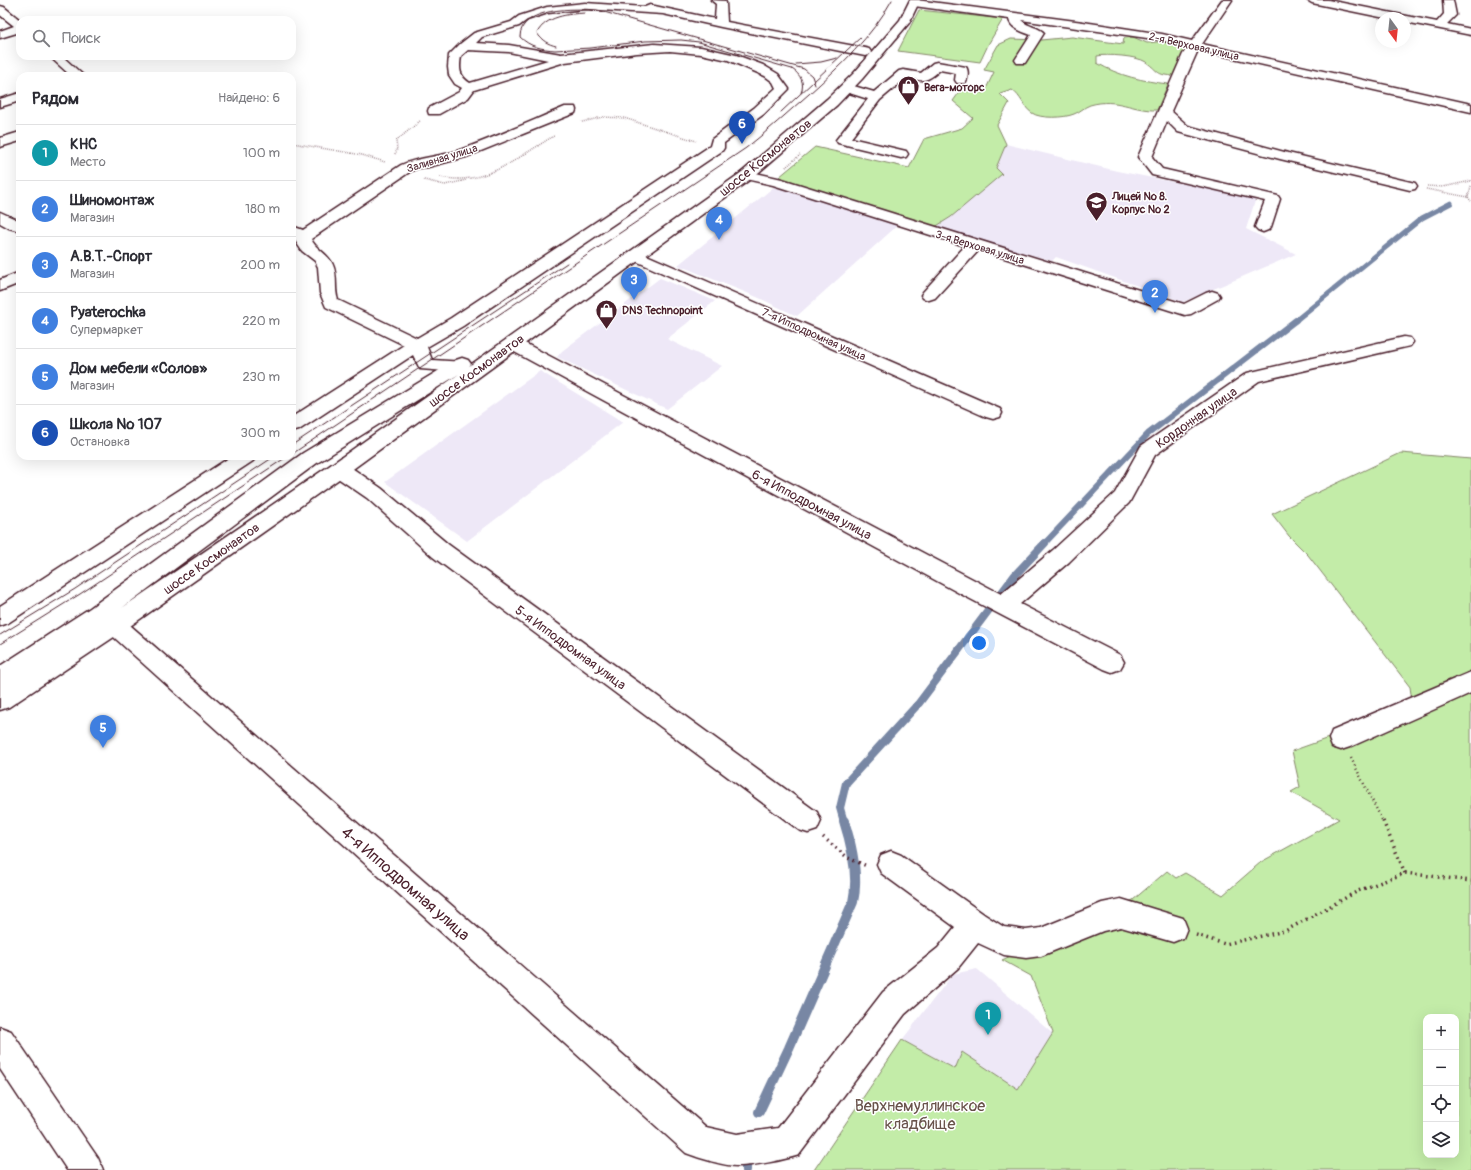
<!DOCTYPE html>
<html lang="ru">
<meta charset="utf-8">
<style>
body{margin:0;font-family:Pangolin,sans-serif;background:#f7f7f7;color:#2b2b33}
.controls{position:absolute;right:12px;bottom:12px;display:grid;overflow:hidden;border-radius:8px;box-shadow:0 4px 16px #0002}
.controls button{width:36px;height:36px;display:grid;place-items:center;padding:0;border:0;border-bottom:1px solid #e1e1e2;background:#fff;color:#2b2b33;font:20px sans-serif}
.compass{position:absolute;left:1375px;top:12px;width:36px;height:36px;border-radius:50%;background:#fff;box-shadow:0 4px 16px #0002;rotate:165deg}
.you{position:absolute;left:979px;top:643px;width:14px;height:14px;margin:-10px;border:3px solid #fff;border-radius:50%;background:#1a73e8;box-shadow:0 0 0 6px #1a73e833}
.badge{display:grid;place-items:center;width:26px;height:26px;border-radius:50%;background:#ea580c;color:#fff;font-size:13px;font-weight:700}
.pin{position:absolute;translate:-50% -33px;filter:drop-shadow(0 1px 2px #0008)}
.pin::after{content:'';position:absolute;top:21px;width:14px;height:12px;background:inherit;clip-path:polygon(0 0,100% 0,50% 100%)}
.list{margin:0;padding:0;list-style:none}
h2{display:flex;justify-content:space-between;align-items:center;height:52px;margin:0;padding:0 16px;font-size:17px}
h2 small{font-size:13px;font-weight:400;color:#7c7c81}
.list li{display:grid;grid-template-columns:26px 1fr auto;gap:12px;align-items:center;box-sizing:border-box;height:56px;padding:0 16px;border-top:1px solid #e1e1e2}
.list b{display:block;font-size:15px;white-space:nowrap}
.list p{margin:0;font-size:13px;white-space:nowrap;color:#7c7c81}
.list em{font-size:13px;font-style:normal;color:#7c7c81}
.icon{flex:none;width:22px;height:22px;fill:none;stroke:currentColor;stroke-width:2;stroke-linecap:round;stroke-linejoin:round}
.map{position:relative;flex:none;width:1471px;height:1170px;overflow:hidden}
.search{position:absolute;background:#fff;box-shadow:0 4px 16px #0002;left:16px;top:16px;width:280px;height:44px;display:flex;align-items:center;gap:10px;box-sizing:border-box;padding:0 14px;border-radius:12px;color:#7c7c81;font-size:15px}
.panel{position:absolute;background:#fff;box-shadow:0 4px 16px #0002;left:16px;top:72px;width:280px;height:388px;border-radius:12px}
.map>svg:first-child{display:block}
.built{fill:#eee8f7}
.green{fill:#c3eca8;stroke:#86866a;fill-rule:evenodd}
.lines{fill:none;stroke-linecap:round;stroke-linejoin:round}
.stream-far3{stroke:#7887a4;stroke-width:5}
.stream-far2{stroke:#7887a4;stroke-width:6}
.stream-far1{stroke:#7887a4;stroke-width:8}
.stream{stroke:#7887a4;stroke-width:10}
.minor-casing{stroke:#4a1f2b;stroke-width:3}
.major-casing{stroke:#4a1f2b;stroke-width:3}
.path-far2{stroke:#4a1f2b;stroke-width:1.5;stroke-dasharray:0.5 1.5;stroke-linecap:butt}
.path-far1{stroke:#4a1f2b;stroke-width:2.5;stroke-dasharray:1 3;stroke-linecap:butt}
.path{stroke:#4a1f2b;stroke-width:3.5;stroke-dasharray:1.5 4;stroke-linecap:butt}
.minor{fill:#fff;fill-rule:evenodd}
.major{fill:#fff;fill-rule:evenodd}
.tram{stroke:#4a1f2b;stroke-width:1}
.labels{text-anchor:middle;stroke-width:3;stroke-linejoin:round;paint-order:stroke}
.far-street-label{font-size:11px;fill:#4a1f2b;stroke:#fff}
.far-poi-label{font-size:11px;font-weight:bold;fill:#4a1f2b;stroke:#fff;text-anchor:start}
.street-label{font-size:13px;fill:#4a1f2b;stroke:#fff}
.near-street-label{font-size:16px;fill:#4a1f2b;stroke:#fff}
.near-park-label{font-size:16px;fill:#68524a;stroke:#fff}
</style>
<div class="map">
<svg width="1471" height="1170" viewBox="0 0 1471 1170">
<rect width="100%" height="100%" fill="#fff"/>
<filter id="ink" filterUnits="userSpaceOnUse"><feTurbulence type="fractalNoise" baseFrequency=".025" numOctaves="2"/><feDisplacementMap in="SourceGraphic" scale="8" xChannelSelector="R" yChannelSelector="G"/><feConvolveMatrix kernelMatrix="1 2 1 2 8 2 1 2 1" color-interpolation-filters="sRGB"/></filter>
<g filter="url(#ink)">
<g class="built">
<polygon points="1006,144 1117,171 1256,198 1246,229 1296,254 1183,302 1056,257 1052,261 935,227 951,217 1001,174 996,168"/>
<polygon points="775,186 898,225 797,316 757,297 678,265"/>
<polygon points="660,278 715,301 667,339 722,366 667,409 557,357 562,351"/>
<polygon points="540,371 623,422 467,541 385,482"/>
<polygon points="977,969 1053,1034 1012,1099 902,1040 953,974"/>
</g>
<g class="green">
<polygon points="919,10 1003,19 989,43 980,62 898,51"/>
<path d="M1072,37L1123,44L1124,38L1133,37L1147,43L1166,41L1186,49L1175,76C1155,75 1160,72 1146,62C1137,56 1107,54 1097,56V63C1119,76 1143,81 1168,84L1157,110C1132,111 1118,97 1090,105C1084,107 1080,112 1074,114C1065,118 1040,119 1032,113C1024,108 1021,96 1012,90L1000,94L1009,103L997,125L1006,144L996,168L1002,174L951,217L935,227L788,184L779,177L815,147L909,168L924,139L962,128L973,118L953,101L961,90L984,93L994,72L984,70L998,45L1011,39L1041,40Z"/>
<path d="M1401,453L1471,459V1170H814L902,1040L955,1069L962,1052L1018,1089L1053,1033L1031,976L1002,960L1133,900L1167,871L1176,878L1185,873L1223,895L1261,862L1339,819L1291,792L1300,787L1292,751L1413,708L1410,687L1308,555L1289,536L1272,514ZM1426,1017H1456V1155H1426Z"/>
</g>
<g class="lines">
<polyline class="stream-far3" points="1295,321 1422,218 1451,203"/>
<polyline class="stream-far2" points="1044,544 1148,434 1296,320"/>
<polyline class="stream-far1" points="844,822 840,808 846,783 919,703 1015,575 1045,543"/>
<g class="stream">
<path d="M759,1112L789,1048L853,902C859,876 852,846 844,821"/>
<polyline points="746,1165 746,1170"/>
</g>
<defs>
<g id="minor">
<path d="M711,0L725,1L726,3L727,22L865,48L869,49L871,52L869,55L865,56L721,27L663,14L585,9L548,13L527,20L519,26L482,37L476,43L509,45L561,54L654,44L701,47L736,55L763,65L778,74L789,89L764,114L724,143V148L722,151L463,326L427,347L432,360L465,362L468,366L465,370L459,372L420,369L413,355L299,430L292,432V417L404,345L326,307L320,293L318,267L315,261L302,251L292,236V226L303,230L401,165C419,157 439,157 457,151C494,138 529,122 565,107H575L576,110L575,113L466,157L428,167L418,168L411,171L311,239C316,250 328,253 333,265C338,276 334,289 338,300L417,338L451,318L710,146L712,139L754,108L776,88L773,82L765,76L728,60L701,54L670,51L637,53L565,62L474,90L468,98L439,114H429L428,111L429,108L459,92L462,88L455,84L449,75L448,67L449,55L460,44L474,33L511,22L519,16L547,7L585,3L645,7L650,5L715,19L716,4ZM468,50L509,52L548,60L470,83C459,76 459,69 461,56Z"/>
<path d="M916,0L1083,22L1162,34L1192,41L1222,0H1232L1202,44L1471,104V112L1198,50L1171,111L1188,126L1288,153L1415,183L1417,186L1415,189L1410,190L1280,159L1178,132L1167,121L1152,157L1162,169L1278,196L1280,199L1271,227L1268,230L1263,232L1258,230L1255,227L1265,201L1152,175L1138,157L1183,54L1188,47L1161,40L1021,20C1028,27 1039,27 1044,33L1025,63H1017L1015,60L1031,35C1023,32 1010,28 1009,19L914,6L909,3L910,1Z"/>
<polygon points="1307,0 1328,0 1437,22 1444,14 1443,0 1453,0 1456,15 1447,24 1471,29 1471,35 1405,22 1405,18 1385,18 1312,3"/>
<polygon points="0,6 4,7 20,20 20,32 0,38 0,31 14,26 0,15"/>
<polygon points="49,56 62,56 84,76 71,76"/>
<path d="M937,62L966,67C969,71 968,79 965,83H957L955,80L956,73L940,70C925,83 924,81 906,78L880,100L851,138L906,151L908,154L906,157L901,158L838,143L836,140L868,99L843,91L841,88L843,85L847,84L874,92L899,71L903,70L921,73L933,63Z"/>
<polygon points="20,93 20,101 0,107 0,99"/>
<polygon points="20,132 20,141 0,147 0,138"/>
<polygon points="747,171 782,179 1184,304 1206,293 1212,291 1218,293 1220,296 1218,299 1191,314 1185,315 979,250 935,298 929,300 923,298 921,295 923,292 965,246 773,185 742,178 740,175 742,172"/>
<polygon points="0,212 20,221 20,231 9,228 0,223"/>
<polygon points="635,250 1000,409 1002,413 1000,417 993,419 986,417 629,258 627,255 629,252"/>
<polygon points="20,272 20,283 0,291 0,280"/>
<polygon points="1404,337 1410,338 1413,342 1410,346 1259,381 1155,455 1129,503 1069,562 1020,604 1120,655 1124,662 1120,669 1112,672 1104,669 959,593 507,348 504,344 507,340 513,339 519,340 1001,594 1053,550 1115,493 1141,446 1247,373"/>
<polygon points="232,456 256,456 253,461 8,623 0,626 0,606"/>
<polygon points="339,462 346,464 381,488 449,545 817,812 821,821 817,830 808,833 799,830 433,557 367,498 332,474 329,469 332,464"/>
<path d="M115,616L123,619L706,1127L737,1134L778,1128L883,992L938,948L955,927L881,873L877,864L881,855L891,851L901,855L985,915L1004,927L1026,930L1041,928L1102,903L1121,899L1183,918L1187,928L1183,938L1173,942L1121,927L1103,931L1041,956L1026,958L1004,955L978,943L958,968L905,1014L799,1155C784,1160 753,1166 738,1166C724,1166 699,1158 686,1153L107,631L104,625L107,619Z"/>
<polygon points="1471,672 1471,693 1350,747 1341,750 1332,747 1329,739 1332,731"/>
<polygon points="0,1027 11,1031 98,1158 103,1170 67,1170 0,1069"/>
</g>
<path id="major" d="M910,0H920L909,23L862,79L837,105L752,178L346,474L123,631L9,707L0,710V666L90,608L303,453L456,360L462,358L468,360L471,364L469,366L742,172L827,99L854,73L900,20ZM459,374L332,464L122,608L317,463Z"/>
</defs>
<use href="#minor" class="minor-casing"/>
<use href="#major" class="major-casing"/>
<g class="path-far2">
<polyline points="124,76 131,74"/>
<polyline points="582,122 603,117 624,118 696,141"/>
<polyline points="292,143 362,155 385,162"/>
<polyline points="395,154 397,149 396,141 420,121"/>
<polyline points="786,167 800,155"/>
<path d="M440,177C486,187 517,157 554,136"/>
<polyline points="424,180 445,185 466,180"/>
<polyline points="1427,186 1443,187 1471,181"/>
<polyline points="1471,186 1468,197 1471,201"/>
<polyline points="1426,189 1468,197"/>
</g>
<polyline class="path-far1" points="1351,758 1383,822"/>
<g class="path">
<polyline points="1383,821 1405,873"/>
<polyline points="823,837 848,858 867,866"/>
<polyline points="1196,935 1225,944 1285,931 1358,891 1405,873 1471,881"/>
</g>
<use href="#minor" class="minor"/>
<use href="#major" class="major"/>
<g class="tram">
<path d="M556,46C548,44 542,41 537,33C546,16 568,14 585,13"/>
<polyline points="796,64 821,62 837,58"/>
<path d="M801,93C805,83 801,75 792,69L699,42L681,40L645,41L591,48L555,50C542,49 530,47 520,37C520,7 576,8 597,10L804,69L812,76L815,85"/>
<polyline points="781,112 861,37"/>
<polyline points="292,445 567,263"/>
<path d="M292,454L746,148C768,131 788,112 809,94C841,65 871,38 892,0"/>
<polyline points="0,635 75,589 275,456"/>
<polyline points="0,644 80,594 288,456"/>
</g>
</g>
</g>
<defs>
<symbol id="shop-pin" viewBox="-11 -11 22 30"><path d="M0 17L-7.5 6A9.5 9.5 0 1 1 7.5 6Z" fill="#4a1f2b" stroke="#fff"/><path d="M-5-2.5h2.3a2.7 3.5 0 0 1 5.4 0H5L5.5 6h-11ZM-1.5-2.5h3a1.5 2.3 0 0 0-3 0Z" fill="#fff"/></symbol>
<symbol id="school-pin" viewBox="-11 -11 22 30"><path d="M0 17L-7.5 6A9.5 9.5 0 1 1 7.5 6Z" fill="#4a1f2b" stroke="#fff"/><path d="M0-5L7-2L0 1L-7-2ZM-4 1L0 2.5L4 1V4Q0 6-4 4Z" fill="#fff"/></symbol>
</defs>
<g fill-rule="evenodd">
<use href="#shop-pin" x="896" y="74" width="25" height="34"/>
<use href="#school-pin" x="1084" y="190" width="25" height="34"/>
<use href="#shop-pin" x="594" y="298" width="25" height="34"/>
</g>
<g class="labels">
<g class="far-street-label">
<text transform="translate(1194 46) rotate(13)" y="4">2-я Верховая улица</text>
<text transform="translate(442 158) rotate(-17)" y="4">Заливная улица</text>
<text transform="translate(980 247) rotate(17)" y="4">3-я Верховая улица</text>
<text transform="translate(814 334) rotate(24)" y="4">7-я Ипподромная улица</text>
</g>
<g class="far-poi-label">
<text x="924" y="91">Вега-моторс</text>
<text x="1112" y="200">Лицей № 8.<tspan x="1112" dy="13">Корпус № 2</tspan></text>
<text x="622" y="314">DNS Technopoint</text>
</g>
<g class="street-label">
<text transform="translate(765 157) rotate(-39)" y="5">шоссе Космонавтов</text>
<text transform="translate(476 370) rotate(-36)" y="5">шоссе Космонавтов</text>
<text transform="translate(1196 417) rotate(-35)" y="5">Кордонная улица</text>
<text transform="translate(812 504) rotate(28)" y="5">6-я Ипподромная улица</text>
<text transform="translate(211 558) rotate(-35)" y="5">шоссе Космонавтов</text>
<text transform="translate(571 647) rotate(36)" y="5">5-я Ипподромная улица</text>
</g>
<g class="near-street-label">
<text transform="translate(406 883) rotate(41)" y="6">4-я Ипподромная улица</text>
</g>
<g class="near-park-label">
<text x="920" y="1111">Верхнемуллинское<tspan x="920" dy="18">кладбище</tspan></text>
</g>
</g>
</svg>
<div class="controls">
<button>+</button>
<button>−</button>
<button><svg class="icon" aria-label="locate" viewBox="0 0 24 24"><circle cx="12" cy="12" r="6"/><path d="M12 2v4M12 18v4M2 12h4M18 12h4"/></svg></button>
<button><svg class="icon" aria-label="layers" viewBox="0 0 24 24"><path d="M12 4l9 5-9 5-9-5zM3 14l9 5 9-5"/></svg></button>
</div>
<svg class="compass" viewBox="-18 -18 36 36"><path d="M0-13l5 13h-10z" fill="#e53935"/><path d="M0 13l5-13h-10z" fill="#7c7c81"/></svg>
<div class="you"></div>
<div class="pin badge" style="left:988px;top:1035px;background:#0f9aa8">1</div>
<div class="pin badge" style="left:1155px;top:313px;background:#3f7fe0">2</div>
<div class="pin badge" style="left:634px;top:300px;background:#3f7fe0">3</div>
<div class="pin badge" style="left:719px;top:240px;background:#3f7fe0">4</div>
<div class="pin badge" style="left:103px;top:748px;background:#3f7fe0">5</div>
<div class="pin badge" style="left:742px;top:144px;background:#1a4fb4">6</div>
<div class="search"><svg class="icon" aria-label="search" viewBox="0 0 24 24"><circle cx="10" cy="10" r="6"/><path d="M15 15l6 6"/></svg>Поиск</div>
<section class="panel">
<h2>Рядом<small>Найдено: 6</small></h2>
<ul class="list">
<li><span class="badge" style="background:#0f9aa8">1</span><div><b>КНС</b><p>Место</p></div><em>100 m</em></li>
<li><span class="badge" style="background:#3f7fe0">2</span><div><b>Шиномонтаж</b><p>Магазин</p></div><em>180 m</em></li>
<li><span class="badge" style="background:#3f7fe0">3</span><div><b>А.В.Т.-Спорт</b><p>Магазин</p></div><em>200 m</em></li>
<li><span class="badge" style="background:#3f7fe0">4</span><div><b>Pyaterochka</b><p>Супермаркет</p></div><em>220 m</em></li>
<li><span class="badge" style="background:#3f7fe0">5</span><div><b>Дом мебели «Солов»</b><p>Магазин</p></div><em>230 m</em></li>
<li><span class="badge" style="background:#1a4fb4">6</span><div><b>Школа № 107</b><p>Остановка</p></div><em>300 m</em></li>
</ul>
</section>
</div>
